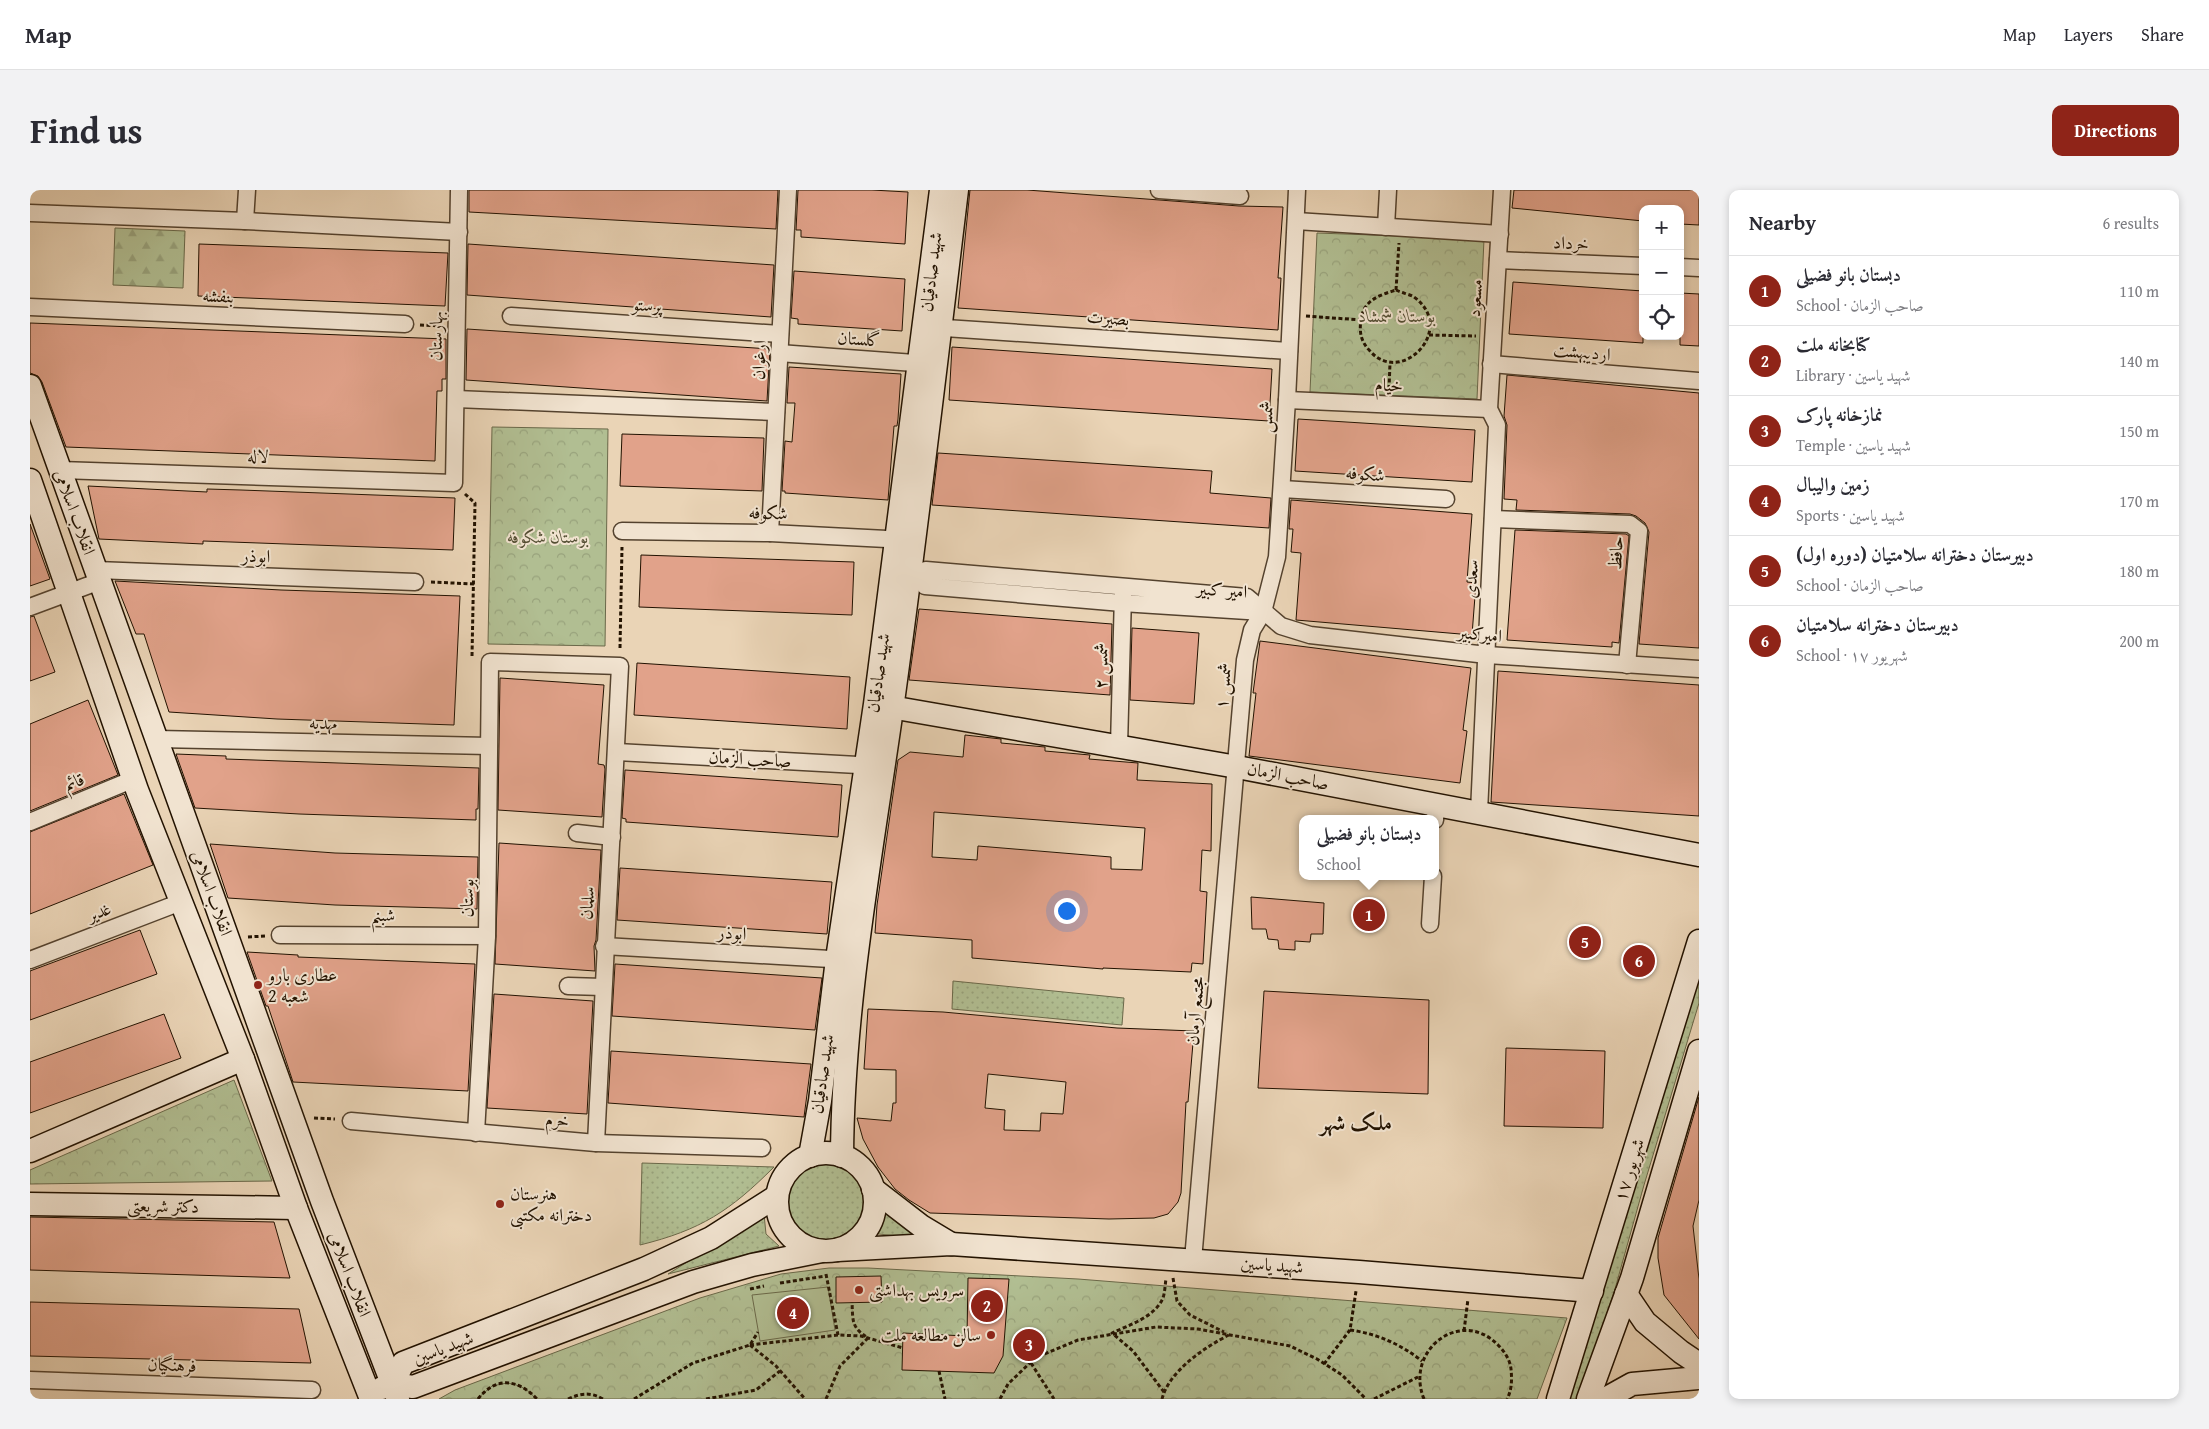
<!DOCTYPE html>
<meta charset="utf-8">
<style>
body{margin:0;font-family:"Gentium Book Plus",Amiri,serif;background:#f2f2f3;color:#2b2b33}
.controls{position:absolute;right:15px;top:15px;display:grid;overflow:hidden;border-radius:10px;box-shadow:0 2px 8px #0003}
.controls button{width:45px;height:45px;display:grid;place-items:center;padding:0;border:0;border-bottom:1px solid #e1e1e2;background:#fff;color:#2b2b33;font:25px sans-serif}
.you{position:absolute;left:1036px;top:720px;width:18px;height:18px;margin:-12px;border:4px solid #fff;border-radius:50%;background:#1a73e8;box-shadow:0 0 0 8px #1a73e833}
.badge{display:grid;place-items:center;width:32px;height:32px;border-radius:50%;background:#8f2418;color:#fff;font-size:16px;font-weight:700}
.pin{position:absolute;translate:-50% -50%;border:2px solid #fff;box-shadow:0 1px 5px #0006}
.popup{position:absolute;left:1269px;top:625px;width:140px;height:65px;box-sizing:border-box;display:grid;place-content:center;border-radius:10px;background:#fff;filter:drop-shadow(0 1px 4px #0005);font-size:16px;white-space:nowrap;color:#7c7c81}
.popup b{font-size:19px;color:#2b2b33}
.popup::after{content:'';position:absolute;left:50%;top:100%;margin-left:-10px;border:10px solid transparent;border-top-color:#fff}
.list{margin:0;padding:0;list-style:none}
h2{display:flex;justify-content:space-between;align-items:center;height:65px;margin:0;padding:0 20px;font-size:21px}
h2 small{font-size:16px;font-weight:400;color:#7c7c81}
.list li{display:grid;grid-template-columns:32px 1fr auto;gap:15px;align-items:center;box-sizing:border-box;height:70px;padding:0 20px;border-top:1px solid #e1e1e2}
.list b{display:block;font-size:19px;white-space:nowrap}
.list p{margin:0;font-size:16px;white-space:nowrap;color:#7c7c81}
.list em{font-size:16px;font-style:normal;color:#7c7c81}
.icon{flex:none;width:28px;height:28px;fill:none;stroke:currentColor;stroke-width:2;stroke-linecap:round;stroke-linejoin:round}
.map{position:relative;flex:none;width:1669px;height:1209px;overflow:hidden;border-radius:10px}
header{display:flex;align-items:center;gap:30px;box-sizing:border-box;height:70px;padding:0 25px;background:#fff;border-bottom:1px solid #e1e1e2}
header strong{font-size:24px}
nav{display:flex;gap:28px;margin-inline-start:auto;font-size:18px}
.intro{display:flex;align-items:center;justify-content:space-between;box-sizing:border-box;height:120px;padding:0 30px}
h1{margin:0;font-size:35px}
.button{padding:12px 22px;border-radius:10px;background:#8f2418;color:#fff;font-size:18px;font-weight:700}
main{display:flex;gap:30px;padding:0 30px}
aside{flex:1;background:#fff;border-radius:10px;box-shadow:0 2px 8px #0003}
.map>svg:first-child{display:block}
.grass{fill:url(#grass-dots);stroke:#6a6849}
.forest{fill:url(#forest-firs);stroke:#6a6849}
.park{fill:url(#park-crowns);stroke:#6a6849}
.garden{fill:#b1be92;stroke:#6a6849}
.building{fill:#e1a28a;stroke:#221200;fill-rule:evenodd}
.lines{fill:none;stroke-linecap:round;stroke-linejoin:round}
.street-casing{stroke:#54422e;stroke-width:19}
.secondary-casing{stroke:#221200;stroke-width:25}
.path{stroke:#221200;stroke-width:3;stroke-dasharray:4 2.5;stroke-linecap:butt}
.street{stroke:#f1e3d0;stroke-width:16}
.secondary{stroke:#f1e3d0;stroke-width:22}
.poi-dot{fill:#8f2418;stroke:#f1e3d0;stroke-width:2}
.labels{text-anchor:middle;stroke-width:4;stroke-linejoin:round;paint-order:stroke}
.street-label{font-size:18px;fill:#221200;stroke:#f1e3d0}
.park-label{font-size:18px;font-style:italic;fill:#544e33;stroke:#f1e3d0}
.poi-label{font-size:18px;fill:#221200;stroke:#f1e3d0;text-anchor:start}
.district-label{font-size:22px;font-weight:bold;fill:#221200;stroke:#f1e3d0}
</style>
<header>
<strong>Map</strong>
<nav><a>Map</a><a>Layers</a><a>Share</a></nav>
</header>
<div class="intro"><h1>Find us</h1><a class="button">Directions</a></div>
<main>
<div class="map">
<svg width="1669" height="1209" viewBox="0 0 1669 1209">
<defs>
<pattern id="grass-dots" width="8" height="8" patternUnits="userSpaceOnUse" patternTransform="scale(1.25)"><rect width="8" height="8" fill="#b1be92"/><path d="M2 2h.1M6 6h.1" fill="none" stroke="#98a27c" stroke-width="1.8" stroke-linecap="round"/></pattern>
<pattern id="forest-firs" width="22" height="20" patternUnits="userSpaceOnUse" patternTransform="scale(1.25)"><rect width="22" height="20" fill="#b1be92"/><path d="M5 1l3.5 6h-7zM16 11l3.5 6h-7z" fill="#98a27c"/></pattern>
<pattern id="park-crowns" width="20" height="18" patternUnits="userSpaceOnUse" patternTransform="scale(1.25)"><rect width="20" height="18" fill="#b1be92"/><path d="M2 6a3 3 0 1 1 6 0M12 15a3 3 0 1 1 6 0" fill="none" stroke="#98a27c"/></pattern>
</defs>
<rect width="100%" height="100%" fill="#ead4b6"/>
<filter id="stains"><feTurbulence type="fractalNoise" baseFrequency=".004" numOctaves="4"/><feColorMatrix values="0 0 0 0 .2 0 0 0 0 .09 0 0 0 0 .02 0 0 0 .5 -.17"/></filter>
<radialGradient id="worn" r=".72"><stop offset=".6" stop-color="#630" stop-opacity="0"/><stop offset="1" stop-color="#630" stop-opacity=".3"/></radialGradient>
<g class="grass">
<polygon points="1669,773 1669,813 1614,995 1585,1099 1548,1209 1536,1209"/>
<polygon points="923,791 1094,808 1092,835 922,819"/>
<circle cx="796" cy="1012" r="42"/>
<path d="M612,973L744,977C700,1021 671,1040 610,1055Z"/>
<polygon points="852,1018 902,1050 840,1043 849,1032"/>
<polygon points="734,1024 736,1044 749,1056 638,1084"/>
</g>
<polygon class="forest" points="85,38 155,41 153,98 83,95"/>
<g class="park">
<polygon points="1287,43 1454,49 1447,209 1280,202"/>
<polygon points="462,237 578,239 575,456 458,454"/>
<polygon points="204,890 242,991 0,994 0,980"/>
<polygon points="799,1078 838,1078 1048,1089 1537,1128 1507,1209 409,1209 425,1200 670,1108 751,1084"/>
</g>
<g class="garden">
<polygon points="798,1097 805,1140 730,1151 722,1105"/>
<path d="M477,1193C490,1195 498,1199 506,1209H447L462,1196Z"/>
</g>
<g class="building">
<polygon points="439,0 748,0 746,39 439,22"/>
<polygon points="768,0 842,0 878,2 875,54 771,47 771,40 766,40"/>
<polygon points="940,0 997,0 1209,16 1253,17 1248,88 1251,88 1248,140 928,118"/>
<polygon points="1484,0 1669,0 1669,35 1650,34 1650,19 1613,19 1613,31 1482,18"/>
<polygon points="169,54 418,63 415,116 168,106"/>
<polygon points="438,54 744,75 741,127 437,105"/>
<polygon points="764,81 875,89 872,141 768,134 768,129 761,128"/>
<polygon points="1483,92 1613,101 1613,153 1479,144"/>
<polygon points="1650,103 1669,104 1669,156 1650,155"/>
<polygon points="0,133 416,149 416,189 412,189 412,201 407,201 405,271 36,257 12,192 8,186 0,183"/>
<polygon points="437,139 740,159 737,211 436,190"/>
<polygon points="922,157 1242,179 1239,231 919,210"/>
<polygon points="759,177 871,184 868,229 867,236 864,236 858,310 755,303 755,301 752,301 755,251 762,252 765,213 757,213"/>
<polygon points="1477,185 1669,203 1669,458 1609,454 1619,342 1615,333 1606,326 1600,324 1486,320 1487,310 1474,309 1477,235 1474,226"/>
<polygon points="1268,229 1445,240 1442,292 1265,281"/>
<polygon points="592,244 734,248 732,301 590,296"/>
<polygon points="908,263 1182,281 1180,303 1241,308 1239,338 902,315"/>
<polygon points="58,296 177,302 177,299 211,300 425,308 423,360 173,351 173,354 69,349"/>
<polygon points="1261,310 1442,324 1437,392 1446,393 1442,445 1266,430 1271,363 1261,362 1263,339 1259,339"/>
<polygon points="0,334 20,389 0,396"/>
<polygon points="1485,340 1596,344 1599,346 1589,453 1582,452 1582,457 1477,450"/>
<polygon points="611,365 824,372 822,425 609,417"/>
<polygon points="85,391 251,400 430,406 424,535 247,529 139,522 114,444 106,444"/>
<polygon points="889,419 1082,434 1080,505 879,490"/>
<polygon points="4,426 25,482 0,491 0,427"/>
<polygon points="1102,438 1169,443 1164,514 1100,510"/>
<polygon points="1230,451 1441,478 1433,540 1437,541 1430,593 1219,566 1226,503 1223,503"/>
<polygon points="607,473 820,487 817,539 604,525"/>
<polygon points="1468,481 1669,495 1669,626 1461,612"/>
<polygon points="470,488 574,495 568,574 574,575 575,579 572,627 468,620"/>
<polygon points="58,510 88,585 0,621 0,534"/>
<path d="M935,545L971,549V553L1015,557V561L1060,565L1059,569L1108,573L1107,590L1182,594L1181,661L1172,660L1170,701L1177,702L1173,774L1162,773L1161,782L1073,778V779L942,768V750L845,743L847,715L868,570L880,562L933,567ZM904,622L1115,638L1112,680L1081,679V667L948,656L947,670L902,667Z"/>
<polygon points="146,564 196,566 196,569 449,578 448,619 446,619 446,630 269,624 165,618"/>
<polygon points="595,580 812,595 808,647 596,632 596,629 592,628"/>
<polygon points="94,604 123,675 0,724 0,642"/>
<polygon points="469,653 571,660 566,750 564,756 565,781 465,774"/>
<polygon points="180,654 305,663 448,667 447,719 305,715 198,708"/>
<polygon points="590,678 802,692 797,744 587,730"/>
<polygon points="1221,707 1294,713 1293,744 1281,744 1280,752 1265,751 1265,760 1249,759 1248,750 1238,749 1236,739 1222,739"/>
<polygon points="110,740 127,784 0,830 0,781"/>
<polygon points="217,762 268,765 268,767 445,774 438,901 263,892 238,816 236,816"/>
<polygon points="585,774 792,788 785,840 582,826"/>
<polygon points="1234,801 1399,810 1398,904 1228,898"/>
<polygon points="464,804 563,811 557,924 457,918"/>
<path d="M838,819L913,822L1087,838L1164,841L1158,912H1156L1151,1003L1148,1012L1138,1024L1124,1028L1079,1029L900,1023L879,1010L865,999L848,977L833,949L827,928L861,931L863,913H866V880L834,879ZM958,884L1036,892L1033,924L1011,923L1010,941L974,940L975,920L955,918Z"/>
<polygon points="134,824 151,868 0,923 0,872"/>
<polygon points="1476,858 1575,861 1573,938 1474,936"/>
<polygon points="581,861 781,874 774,927 578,913"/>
<polygon points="1669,907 1669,1010 1663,1036 1669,1089 1669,1149 1634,1105 1628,1068 1628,1048"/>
<polygon points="0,1027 244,1032 260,1088 0,1080"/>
<polygon points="851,1086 852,1112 806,1113 806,1087"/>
<polygon points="938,1088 979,1089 973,1166 964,1183 872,1180 873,1143 937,1146"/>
<polygon points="0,1112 269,1119 281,1173 0,1166"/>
<polygon points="998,1140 1012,1161 999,1169 985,1148"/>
</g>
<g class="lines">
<defs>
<g id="street">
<polyline points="1129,0 1210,6"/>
<polyline points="0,23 215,31 429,42"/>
<polyline points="215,31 217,0"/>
<polyline points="1266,31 1470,44"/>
<polyline points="1356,37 1358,0"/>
<polyline points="1468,70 1613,76"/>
<polyline points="1650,77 1669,78"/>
<polyline points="0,117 375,134"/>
<polyline points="481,126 750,144"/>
<polyline points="900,137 1259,161"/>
<polyline points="749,163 898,174"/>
<polyline points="1461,174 1669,191"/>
<polyline points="426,209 746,222"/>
<polyline points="1257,210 1459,219"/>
<polyline points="30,280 424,293 429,0"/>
<polyline points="1252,299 1416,309"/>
<polyline points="1463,329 1600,334 1609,341 1597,475"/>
<polyline points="592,341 740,343 876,350"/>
<polyline points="740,343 758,0"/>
<polyline points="66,380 385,392"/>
<polyline points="0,417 70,391"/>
<polyline points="1233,422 1092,413 895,396 892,388 896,380 1217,407 1251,436 1280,445 1457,465 1669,479"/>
<polyline points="127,549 459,556"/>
<polyline points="1089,556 1093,404"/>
<polyline points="587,562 846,576"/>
<polyline points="1449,622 1467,235 1459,219 1472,0"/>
<polyline points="1405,630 1406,614"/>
<polyline points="0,632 104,589"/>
<polyline points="547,643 582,647"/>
<polyline points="1400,734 1403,686"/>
<polyline points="250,745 457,746"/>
<polyline points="574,756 817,770"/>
<polyline points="0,770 151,712"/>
<polyline points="538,796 573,797"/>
<polyline points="321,931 566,953 732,958"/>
<polyline points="446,943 457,746 460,472 590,476 566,953"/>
<polyline points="1163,1070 1215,470 1222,440 1233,422 1247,367 1257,210 1267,0"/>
<polyline points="0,1190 282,1200"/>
</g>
<g id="secondary">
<polyline points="0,196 292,1011 368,1209"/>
<polyline points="0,290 107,600 213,869 266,1018 341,1209"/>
<polyline points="849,515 1207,577 1669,665"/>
<polyline points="0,961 213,869"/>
<circle cx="796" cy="1012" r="49"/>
<polyline points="780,966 790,911 807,769 845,514 911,0"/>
<path d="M812,966C813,817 841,667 862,519C886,346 906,173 927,0"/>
<polyline points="843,999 891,1036 921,1054"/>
<polyline points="0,1014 266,1018"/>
<polyline points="807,1060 921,1054 1329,1082 1562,1101"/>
<polyline points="1596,1104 1615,1132 1651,1162 1669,1174"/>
<polyline points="363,1194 373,1173 614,1079 681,1048 747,1006"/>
<polyline points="352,1198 363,1194 383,1197 663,1092 722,1075 792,1061"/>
<polyline points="1528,1209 1669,751"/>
<polyline points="1558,1209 1602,1088 1669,861"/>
<polyline points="1575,1209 1602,1194 1669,1188"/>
</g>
</defs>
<use href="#street" class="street-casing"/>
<use href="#secondary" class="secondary-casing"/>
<g class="path">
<path d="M1366,100C1372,103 1379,104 1384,107C1428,139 1371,197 1340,161C1331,152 1329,142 1331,130C1333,110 1350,105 1366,100Z"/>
<polyline points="1366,100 1369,53"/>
<polyline points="1276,126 1331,130"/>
<polyline points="390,135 411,136"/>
<polyline points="1399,145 1446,146"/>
<polyline points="1359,199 1360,173"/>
<polyline points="435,304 445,313 442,466"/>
<polyline points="401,392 444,394"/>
<polyline points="590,458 592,357"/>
<polyline points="218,747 235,746"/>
<polyline points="284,928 305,929"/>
<polyline points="796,1084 808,1145"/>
<polyline points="1143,1088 1147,1111 1160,1125 1194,1142"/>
<polyline points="750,1093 796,1086"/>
<polyline points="720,1099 734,1096"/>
<path d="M1320,1140C1348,1144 1370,1154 1392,1171"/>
<polyline points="1434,1141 1438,1109"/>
<polyline points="720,1155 808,1145 831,1146 873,1158"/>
<polyline points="720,1155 746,1176 775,1209"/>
<polyline points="1001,1173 1024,1209"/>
<polyline points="1294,1174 1320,1140 1326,1101"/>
<polyline points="909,1181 915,1209"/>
<path d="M1134,1202L1103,1161L1082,1143C1099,1135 1125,1127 1133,1108C1135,1102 1135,1095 1136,1089"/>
<path d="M448,1209C466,1186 488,1189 507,1209"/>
<path d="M538,1209C551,1203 561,1202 573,1209"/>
<polyline points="604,1209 663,1173 720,1155 728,1142"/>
<polyline points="676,1209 726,1200 750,1181"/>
<path d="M796,1209L810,1176L838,1148C821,1137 823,1131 822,1112"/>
<polyline points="970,1209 978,1194 1005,1168 1048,1150 1126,1137 1168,1139 1260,1156 1287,1169 1312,1185 1336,1209"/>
<path d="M1132,1209C1139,1181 1175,1157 1199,1145"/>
<polyline points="1344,1209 1388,1187"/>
<path d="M1394,1209C1374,1160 1431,1117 1468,1155C1475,1162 1480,1170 1481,1179C1482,1189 1482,1200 1477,1209"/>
</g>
<use href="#street" class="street"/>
<use href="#secondary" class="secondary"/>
</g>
<g class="poi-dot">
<circle cx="228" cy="795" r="5"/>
<circle cx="470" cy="1014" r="5"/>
<circle cx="829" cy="1100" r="5"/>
<circle cx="961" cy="1145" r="5"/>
</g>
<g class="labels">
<g class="street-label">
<text transform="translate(1541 53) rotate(2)" y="6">خرداد</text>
<text transform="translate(901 82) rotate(-83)" y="6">شهید صادقیان</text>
<text transform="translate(188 106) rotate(3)" y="6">بنفشه</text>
<text transform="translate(1445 108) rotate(-86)" y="6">مسعود</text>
<text transform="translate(617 115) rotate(4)" y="6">پرستو</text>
<text transform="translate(1078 128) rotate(4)" y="6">بصیرت</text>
<text transform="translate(406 146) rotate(-89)" y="6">بهارستان</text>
<text transform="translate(829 149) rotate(4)" y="6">گلستان</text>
<text transform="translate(1552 162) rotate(5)" y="6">اردیبهشت</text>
<text transform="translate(729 170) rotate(-87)" y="6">ارغوان</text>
<text transform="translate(1359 195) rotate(3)" y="6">خیام</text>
<text transform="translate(1236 227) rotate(-87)" y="6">شمس</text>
<text transform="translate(228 266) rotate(2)" y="6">لاله</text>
<text transform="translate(1335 284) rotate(4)" y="6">شکوفه</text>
<text transform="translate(45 322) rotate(70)" y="6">انقلاب اسلامی</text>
<text transform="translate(738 323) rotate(2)" y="6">شکوفه</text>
<text transform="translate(1586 363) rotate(-87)" y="6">حافظ</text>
<text transform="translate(226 366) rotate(2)" y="6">ابوذر</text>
<text transform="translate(1441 389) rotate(-87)" y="6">سعدی</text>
<text transform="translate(1192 400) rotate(4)" y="6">امیر کبیر</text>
<text transform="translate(1450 444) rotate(6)" y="6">امیرکبیر</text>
<text transform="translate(1071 476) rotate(-89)" y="6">شمس ۲</text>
<text transform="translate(848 483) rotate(-82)" y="6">شهید صادقیان</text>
<text transform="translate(1193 496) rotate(-85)" y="6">شمس ۱</text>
<text transform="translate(293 533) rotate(1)" y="6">مهدیه</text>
<text transform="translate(720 569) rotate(3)" y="6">صاحب الزمان</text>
<text transform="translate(1258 586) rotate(11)" y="6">صاحب الزمان</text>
<text transform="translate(44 592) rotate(-22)" y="6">قائم</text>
<text transform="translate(182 703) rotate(70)" y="6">انقلاب اسلامی</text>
<text transform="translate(437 708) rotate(-89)" y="6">بوستان</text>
<text transform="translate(557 713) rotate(-86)" y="6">سلمان</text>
<text transform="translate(69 722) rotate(-21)" y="6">غدیر</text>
<text x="353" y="731">شبنم</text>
<text transform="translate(702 743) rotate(3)" y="6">ابوذر</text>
<text transform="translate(1165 821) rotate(-85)" y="6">مجتمع آرمان</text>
<text transform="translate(792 884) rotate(-82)" y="6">شهید صادقیان</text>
<text transform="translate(527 930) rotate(4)" y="6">خرم</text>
<text transform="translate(1599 980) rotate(-73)" y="6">۱۷ شهریور</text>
<text transform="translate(133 1016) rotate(1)" y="6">دکتر شریعتی</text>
<text transform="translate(1242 1075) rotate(4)" y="6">شهید یاسین</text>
<text transform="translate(320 1084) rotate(69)" y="6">انقلاب اسلامی</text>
<text transform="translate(413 1158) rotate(-21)" y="6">شهید یاسین</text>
<text transform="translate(142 1175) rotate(2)" y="6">فرهنگیان</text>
</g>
<g class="park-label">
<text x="1367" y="132">بوستان شمشاد</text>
<text x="518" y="353">بوستان شکوفه</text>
</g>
<g class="poi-label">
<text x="238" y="791">عطاری بارو<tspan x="238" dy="21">شعبه 2</tspan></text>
<text x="480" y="1010">هنرستان<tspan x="480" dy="21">دخترانه مکتبی</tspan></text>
<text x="839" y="1106">سرویس بهداشتی</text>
<text x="951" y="1151" text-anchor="end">سالن مطالعه ملت</text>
</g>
<g class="district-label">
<text x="1326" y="940">ملک شهر</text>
</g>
</g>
<rect width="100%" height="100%" filter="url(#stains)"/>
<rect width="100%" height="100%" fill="url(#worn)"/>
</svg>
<div class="controls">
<button>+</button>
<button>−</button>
<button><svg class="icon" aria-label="locate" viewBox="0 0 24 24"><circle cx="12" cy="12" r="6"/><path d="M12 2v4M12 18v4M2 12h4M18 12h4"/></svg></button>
</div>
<div class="you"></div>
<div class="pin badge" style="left:1339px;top:725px">1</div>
<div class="popup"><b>دبستان بانو فضیلی</b>School</div>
<div class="pin badge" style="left:957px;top:1116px">2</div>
<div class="pin badge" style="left:999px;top:1155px">3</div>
<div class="pin badge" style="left:763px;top:1123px">4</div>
<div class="pin badge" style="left:1555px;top:752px">5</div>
<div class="pin badge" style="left:1609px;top:771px">6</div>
</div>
<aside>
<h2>Nearby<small>6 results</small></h2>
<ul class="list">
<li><span class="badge">1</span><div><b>دبستان بانو فضیلی</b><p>School · صاحب الزمان</p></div><em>110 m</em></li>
<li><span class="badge">2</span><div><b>کتابخانه ملت</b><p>Library · شهید یاسین</p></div><em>140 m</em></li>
<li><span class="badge">3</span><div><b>نمازخانه پارک</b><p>Temple · شهید یاسین</p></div><em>150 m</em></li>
<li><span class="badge">4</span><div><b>زمین والیبال</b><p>Sports · شهید یاسین</p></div><em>170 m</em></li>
<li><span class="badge">5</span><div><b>دبیرستان دخترانه سلامتیان (دوره اول)</b><p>School · صاحب الزمان</p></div><em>180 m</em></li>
<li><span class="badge">6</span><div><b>دبیرستان دخترانه سلامتیان</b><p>School · ۱۷ شهریور</p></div><em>200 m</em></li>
</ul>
</aside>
</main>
